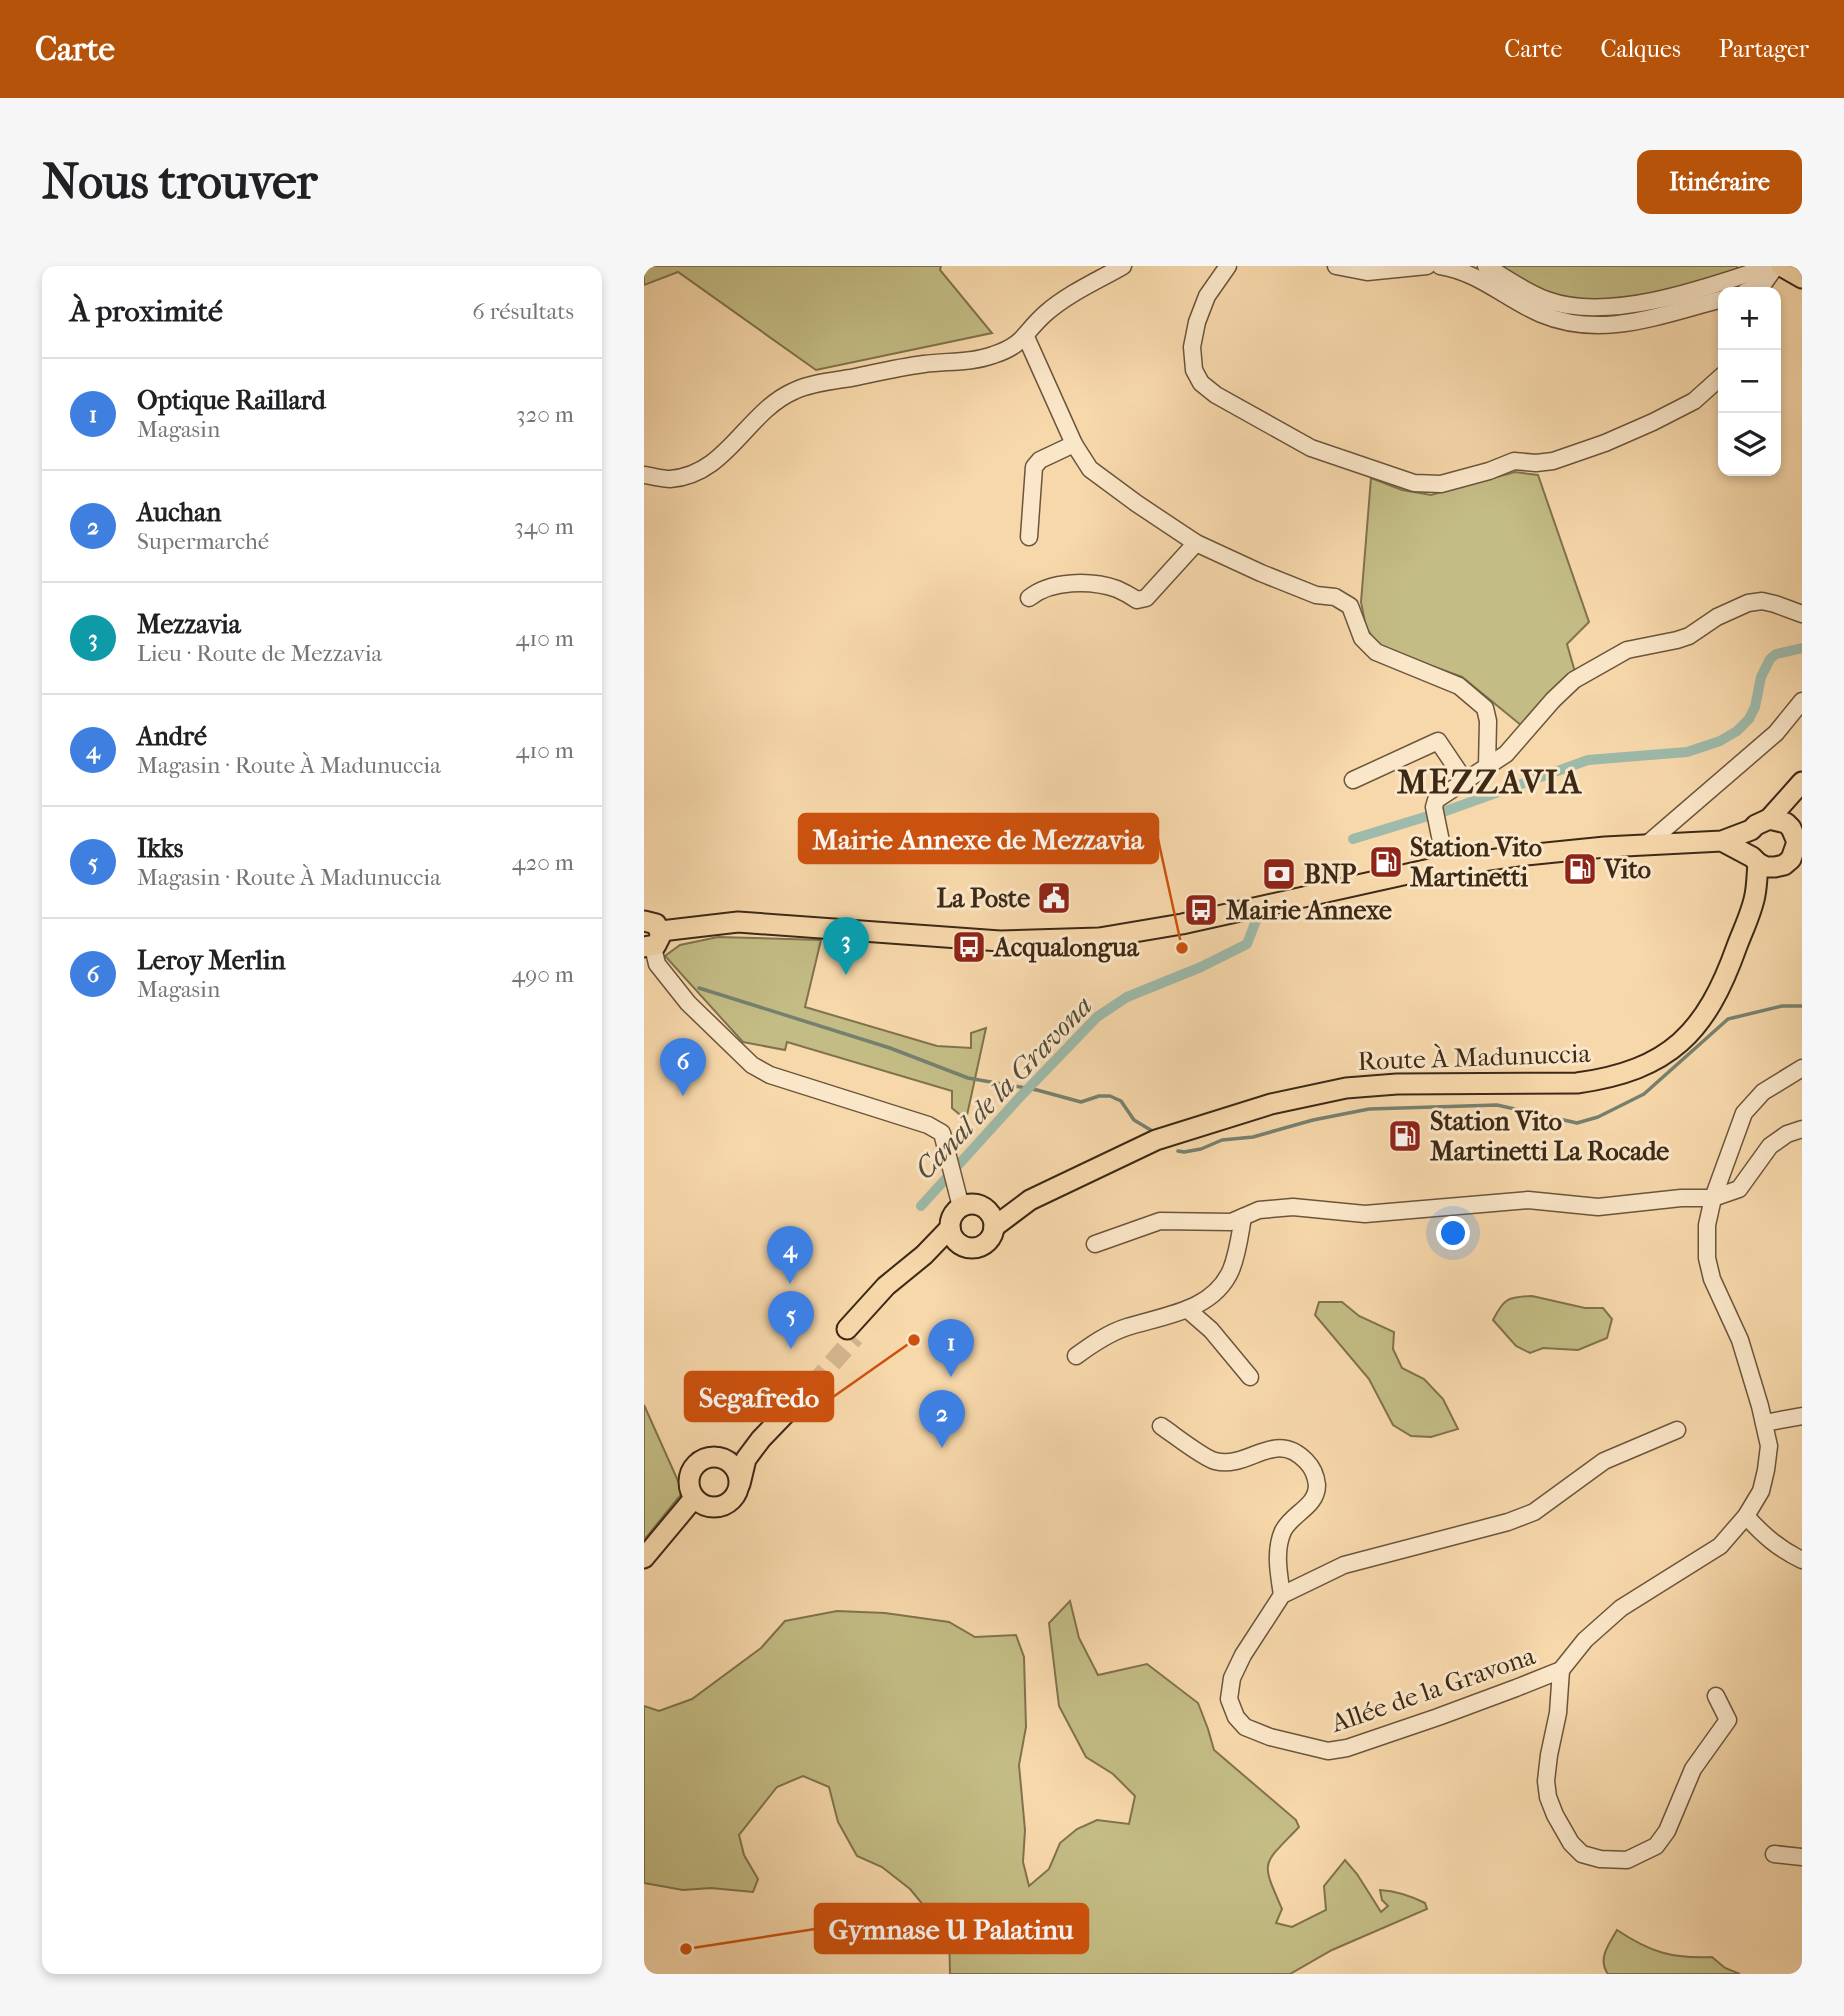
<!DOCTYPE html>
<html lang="fr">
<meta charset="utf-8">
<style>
body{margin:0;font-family:"IM FELL French Canon",serif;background:#f6f6f6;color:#202124}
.controls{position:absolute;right:21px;top:21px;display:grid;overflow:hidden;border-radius:14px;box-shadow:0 4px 10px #0003}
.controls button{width:63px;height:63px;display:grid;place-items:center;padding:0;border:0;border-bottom:2px solid #e0e0e0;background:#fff;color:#202124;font:35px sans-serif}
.you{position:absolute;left:810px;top:968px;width:24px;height:24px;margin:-18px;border:5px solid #fff;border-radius:50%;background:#1a73e8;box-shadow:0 0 0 10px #1a73e833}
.badge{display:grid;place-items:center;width:46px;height:46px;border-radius:50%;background:#b45309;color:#fff;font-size:23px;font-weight:700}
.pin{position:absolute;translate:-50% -58px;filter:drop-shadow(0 2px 4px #0008)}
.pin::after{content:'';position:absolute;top:37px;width:24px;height:21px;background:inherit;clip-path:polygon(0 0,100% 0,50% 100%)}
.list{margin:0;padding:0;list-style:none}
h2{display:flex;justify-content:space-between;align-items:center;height:91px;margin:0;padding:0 28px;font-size:30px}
h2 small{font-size:23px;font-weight:400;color:#757577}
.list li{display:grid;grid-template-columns:46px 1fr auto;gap:21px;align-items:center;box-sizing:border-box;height:112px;padding:0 28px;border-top:2px solid #e0e0e0}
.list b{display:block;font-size:26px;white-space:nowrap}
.list p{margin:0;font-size:23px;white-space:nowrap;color:#757577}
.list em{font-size:23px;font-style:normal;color:#757577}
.icon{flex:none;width:38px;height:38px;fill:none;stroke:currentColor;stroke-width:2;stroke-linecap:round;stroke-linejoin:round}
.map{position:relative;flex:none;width:1158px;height:1708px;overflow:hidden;border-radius:14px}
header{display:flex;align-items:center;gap:42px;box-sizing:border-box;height:98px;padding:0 35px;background:#b45309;color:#fff}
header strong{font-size:33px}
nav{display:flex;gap:38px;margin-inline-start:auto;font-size:24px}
.intro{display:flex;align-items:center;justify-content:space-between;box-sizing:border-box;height:168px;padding:0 42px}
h1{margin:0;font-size:49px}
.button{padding:18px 32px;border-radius:14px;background:#b45309;color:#fff;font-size:24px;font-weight:700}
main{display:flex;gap:42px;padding:0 42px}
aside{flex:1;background:#fff;border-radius:14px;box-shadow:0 4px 10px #0003}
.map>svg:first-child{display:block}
.green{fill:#c3bc84;stroke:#80724d;stroke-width:2}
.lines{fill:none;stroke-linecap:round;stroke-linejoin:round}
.stream{stroke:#76806f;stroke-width:3.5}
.canal{stroke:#9dbaaa;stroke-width:10}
.major-tunnel{stroke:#d2b58d;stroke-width:19;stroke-dasharray:19 10;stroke-linecap:butt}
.minor-casing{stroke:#6b553b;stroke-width:19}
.major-casing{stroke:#3c2916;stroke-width:23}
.minor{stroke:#fae6c8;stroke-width:16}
.major{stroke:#f7d8ab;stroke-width:19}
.labels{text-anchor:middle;stroke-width:6;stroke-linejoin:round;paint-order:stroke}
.poi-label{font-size:26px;font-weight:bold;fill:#3c2916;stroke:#fae6c8;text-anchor:start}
.street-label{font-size:26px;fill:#3c2916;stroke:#fae6c8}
.water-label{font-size:28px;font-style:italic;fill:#544d3b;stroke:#fae6c8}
.district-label{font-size:33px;font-weight:bold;letter-spacing:2px;fill:#3c2916;stroke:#fae6c8}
.leader{fill:none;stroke:#ce520e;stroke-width:2.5}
.callout-dot{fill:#ce520e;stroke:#fae6c8;stroke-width:2.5}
.callout{fill:#ce520e;stroke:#ce520e;stroke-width:2.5}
.callout-label{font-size:28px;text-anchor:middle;font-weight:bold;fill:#fff}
</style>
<header>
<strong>Carte</strong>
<nav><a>Carte</a><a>Calques</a><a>Partager</a></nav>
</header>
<div class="intro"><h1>Nous trouver</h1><a class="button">Itinéraire</a></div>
<main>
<aside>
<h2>À proximité<small>6 résultats</small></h2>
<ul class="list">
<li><span class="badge" style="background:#3f7fe0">1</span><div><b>Optique Raillard</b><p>Magasin</p></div><em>320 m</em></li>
<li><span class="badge" style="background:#3f7fe0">2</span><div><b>Auchan</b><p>Supermarché</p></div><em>340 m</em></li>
<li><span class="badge" style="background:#0f9aa8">3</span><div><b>Mezzavia</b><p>Lieu · Route de Mezzavia</p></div><em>410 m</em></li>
<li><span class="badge" style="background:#3f7fe0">4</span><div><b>André</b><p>Magasin · Route À Madunuccia</p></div><em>410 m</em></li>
<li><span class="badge" style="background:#3f7fe0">5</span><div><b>Ikks</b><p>Magasin · Route À Madunuccia</p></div><em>420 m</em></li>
<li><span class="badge" style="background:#3f7fe0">6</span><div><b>Leroy Merlin</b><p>Magasin</p></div><em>490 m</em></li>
</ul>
</aside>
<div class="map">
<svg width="1158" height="1708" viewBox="0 0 1158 1708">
<rect width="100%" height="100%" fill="#f7d8ab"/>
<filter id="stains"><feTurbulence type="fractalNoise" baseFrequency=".00286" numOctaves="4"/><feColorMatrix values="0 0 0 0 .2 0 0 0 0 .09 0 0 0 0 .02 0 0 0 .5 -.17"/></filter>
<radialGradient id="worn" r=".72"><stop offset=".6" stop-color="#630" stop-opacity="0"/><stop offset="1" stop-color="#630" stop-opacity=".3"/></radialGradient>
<g class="green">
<polygon points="0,0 297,0 296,4 348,67 172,104 34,6 0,19"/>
<polygon points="857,0 1092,0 1099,9 981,40 905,35"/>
<polygon points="871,206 894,209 945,356 923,378 931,406 878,460 818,411 736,381 722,362 717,336 727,212 758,224 787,229"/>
<polygon points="74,671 177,674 161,741 293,780 327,782 327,767 342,762 322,854 308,842 308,825 143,776 141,784 99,776 21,690 36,679"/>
<path d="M888,1030L941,1042H959L968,1053L963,1072L934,1084L899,1082L886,1087L872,1080L849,1054C860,1032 864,1031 888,1030Z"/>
<polygon points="675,1036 698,1036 715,1050 750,1066 749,1083 758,1102 780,1113 799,1133 814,1163 787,1171 767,1170 749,1159 725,1113 671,1049"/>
<polygon points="0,1139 39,1226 0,1274"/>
<path d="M426,1335L435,1372L454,1409L503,1398L554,1437L564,1463L570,1484L652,1554L655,1561C618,1600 616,1593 638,1643L632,1657L648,1661L682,1644L680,1620L701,1594L713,1608L737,1646L744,1640L738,1634L736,1624C752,1625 767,1630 781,1637L783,1643L688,1684L646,1708H306L305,1662L290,1652L266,1623L238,1601L213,1590L194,1556L185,1521L159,1510L133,1521L95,1569L100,1589L114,1613L109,1626L67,1622L39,1624L0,1617V1440L15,1445L48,1433L117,1382L141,1355L193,1345L241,1347L305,1356L331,1371L372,1369L380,1391L382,1461L375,1499L381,1564L379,1596L385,1620L405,1603L416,1577L433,1563L453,1554L485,1558L491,1530L469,1508L442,1491L415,1440L405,1357Z"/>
<path d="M973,1664C1006,1686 1028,1693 1068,1691L1081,1702L1096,1708H964C953,1693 965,1678 973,1664Z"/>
</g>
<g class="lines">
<g class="stream">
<polyline points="55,722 246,782 324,812 393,824 437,836 455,830 466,830 477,835 490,854 510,866"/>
<polyline points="534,885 540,886 557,883 578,874 609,871 669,854 725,843 853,839 933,857 954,851 1000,828 1084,753 1138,740 1158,740"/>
</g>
<g class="canal">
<polyline points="796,547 944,494 1043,486 1076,475 1093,465 1105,453 1111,441 1117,411 1126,393 1132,388 1158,382"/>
<polyline points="709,573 784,550"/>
<polyline points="277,940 375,832 453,751 483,731 557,701 603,678 613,652"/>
</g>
<polyline class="major-tunnel" points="169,1119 211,1071"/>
<defs>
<g id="minor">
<polyline points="584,0 563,30 553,56 548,81 550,104 557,117 572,129 667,182 770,217 797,218 845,205 870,195 892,197 909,195 961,177 1009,156 1050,135 1079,109"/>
<polyline points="692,0 723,6 783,0"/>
<path d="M796,0C835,6 862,33 897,48C959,74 1018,48 1079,33"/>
<path d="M842,0C862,12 881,26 903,34C966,57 1065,21 1127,0"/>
<polyline points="1101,26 1120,17 1132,0"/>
<polyline points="382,71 430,178 446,203 492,237 552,277 617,307 672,329 691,331 706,340 718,372 732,386 815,420 841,442 844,455 843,501"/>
<path d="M0,209C8,210 18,213 26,213C83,209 102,146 150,125C167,117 188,115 207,112C231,107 256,101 280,98C303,95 327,97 349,89C381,79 380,66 402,47C425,27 453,15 479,0"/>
<polyline points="385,271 390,201 396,194 430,178"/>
<path d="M385,332C407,314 447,314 473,323C480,326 487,330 493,334L502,332L552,277"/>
<polyline points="709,514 794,475 821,515"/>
<polyline points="1002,579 1132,467 1158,435"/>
<polyline points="802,600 790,541 792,534 862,488 909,434 930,414 983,384 1033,374 1045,370 1073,351 1104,337 1118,335 1131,338 1158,348"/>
<polyline points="9,681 13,698 44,737 108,799 126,809 284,859 298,867 317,941"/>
<polyline points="451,978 516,955 587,956 615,944 649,941 721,948 884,934 954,941 1037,932 1069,932 1095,923 1126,880 1143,868 1158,863"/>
<polyline points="544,1044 567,1064 606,1111"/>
<path d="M432,1090C447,1079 464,1067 483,1061C521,1049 569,1045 587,1004C594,987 596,968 599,951"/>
<polyline points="1120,1157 1158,1150"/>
<path d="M517,1160C529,1168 559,1192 571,1195C605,1204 631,1162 662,1195C668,1201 672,1210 673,1219C673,1241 648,1247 639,1265C630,1285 635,1309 638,1329"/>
<polyline points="1033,1164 960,1195 890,1246 864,1256 700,1299 638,1329 599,1389 588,1412 585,1433 592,1451 601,1461 626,1471 684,1485 703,1482 794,1451 872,1422 917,1404 941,1374 977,1342 1076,1280 1102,1250 1117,1225 1122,1204 1125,1180 1116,1140 1096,1074 1068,1013 1063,992 1063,959 1069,932 1100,847 1119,826 1158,802"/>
<path d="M1102,1250C1119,1269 1135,1283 1158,1294"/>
<polyline points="917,1404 914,1447 905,1489 902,1515 904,1531 911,1549 927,1577 938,1588 956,1593 983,1594 1012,1580 1023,1565 1049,1503 1084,1454 1072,1430"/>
<polyline points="1130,1588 1158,1591"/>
</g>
<g id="major">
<polyline points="1137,0 1158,12"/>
<polyline points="1125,553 1158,516"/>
<polyline points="0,655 12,658 17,669 12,679 0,681"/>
<polyline points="17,665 94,656 356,675 455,672 538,658 795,601 882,589 961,581 1078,575 1107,564 1112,559 1125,553 1142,557 1147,562 1153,576 1147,593 1140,599 1131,601 1122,601 1114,597 1108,591 1078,575"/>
<circle cx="328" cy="960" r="22"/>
<path d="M350,961L386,934L512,874L627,838L702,822L753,818L933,817C1026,804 1062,767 1093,680C1099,664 1108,646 1111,629C1113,619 1113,608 1114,597"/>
<polyline points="203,1063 242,1020 280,989 306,962"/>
<circle cx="70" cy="1216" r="25"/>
<polyline points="96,1218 102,1193 117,1173 169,1119"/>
<polyline points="0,1292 50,1232"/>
</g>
</defs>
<use href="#minor" class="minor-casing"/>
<use href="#major" class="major-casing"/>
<use href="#minor" class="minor"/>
<use href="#major" class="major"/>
</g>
<defs>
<symbol id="fuel-square" viewBox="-11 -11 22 22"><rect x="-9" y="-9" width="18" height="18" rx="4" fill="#8f2418" stroke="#fae6c8"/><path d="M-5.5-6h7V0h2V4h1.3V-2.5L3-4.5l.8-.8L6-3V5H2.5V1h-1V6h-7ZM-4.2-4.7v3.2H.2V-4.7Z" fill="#fff"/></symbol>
<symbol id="bank-square" viewBox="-11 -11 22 22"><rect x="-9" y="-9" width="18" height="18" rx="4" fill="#8f2418" stroke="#fae6c8"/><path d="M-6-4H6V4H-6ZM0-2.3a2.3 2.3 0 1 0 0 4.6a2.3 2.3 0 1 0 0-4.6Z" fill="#fff"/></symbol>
<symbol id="civic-square" viewBox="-11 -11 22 22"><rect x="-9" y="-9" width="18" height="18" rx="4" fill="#8f2418" stroke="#fae6c8"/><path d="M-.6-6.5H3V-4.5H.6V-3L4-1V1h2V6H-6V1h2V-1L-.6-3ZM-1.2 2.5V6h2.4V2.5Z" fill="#fff"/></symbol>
<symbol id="bus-square" viewBox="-11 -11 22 22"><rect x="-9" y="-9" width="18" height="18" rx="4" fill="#8f2418" stroke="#fae6c8"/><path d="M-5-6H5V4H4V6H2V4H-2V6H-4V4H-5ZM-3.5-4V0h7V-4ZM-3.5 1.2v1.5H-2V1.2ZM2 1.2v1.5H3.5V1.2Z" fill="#fff"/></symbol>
</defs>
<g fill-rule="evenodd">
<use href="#fuel-square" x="723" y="577" width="38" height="38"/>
<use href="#fuel-square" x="917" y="584" width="38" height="38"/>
<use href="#bank-square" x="616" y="589" width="38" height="38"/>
<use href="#civic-square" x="391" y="613" width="38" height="38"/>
<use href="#bus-square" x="538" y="625" width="38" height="38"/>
<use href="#bus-square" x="306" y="662" width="38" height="38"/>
<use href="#fuel-square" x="742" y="851" width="38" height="38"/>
</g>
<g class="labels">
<g class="poi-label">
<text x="766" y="590">Station Vito<tspan x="766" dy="30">Martinetti</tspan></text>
<text x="960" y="612">Vito</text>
<text x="660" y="617">BNP</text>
<text x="386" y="641" text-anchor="end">La Poste</text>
<text x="582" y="653">Mairie Annexe</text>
<text x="350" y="690">Acqualongua</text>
<text x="786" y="864">Station Vito<tspan x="786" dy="30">Martinetti La Rocade</tspan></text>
</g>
<g class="street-label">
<text transform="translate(830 791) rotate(-2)" y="9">Route À Madunuccia</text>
<text transform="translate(789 1423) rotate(-19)" y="9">Allée de la Gravona</text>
</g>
<g class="water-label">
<text transform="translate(359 821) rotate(-46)" y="10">Canal de la Gravona</text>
</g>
<g class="district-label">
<text x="846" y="527">MEZZAVIA</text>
</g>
</g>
<path class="leader" d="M538 682L514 573M270 1074L189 1131M42 1683L171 1663"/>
<g class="callout-dot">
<circle cx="538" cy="682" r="7"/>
<circle cx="270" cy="1074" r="7"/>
<circle cx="42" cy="1683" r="7"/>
</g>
<g class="callout">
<rect x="155" y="548" width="359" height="49" rx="7"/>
<rect x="41" y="1106" width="148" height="49" rx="7"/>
<rect x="171" y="1638" width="273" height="49" rx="7"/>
</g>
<g class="callout-label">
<text x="334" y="583">Mairie Annexe de Mezzavia</text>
<text x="115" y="1141">Segafredo</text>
<text x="307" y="1673">Gymnase U Palatinu</text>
</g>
<rect width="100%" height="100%" filter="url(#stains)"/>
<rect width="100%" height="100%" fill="url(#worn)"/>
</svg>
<div class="controls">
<button>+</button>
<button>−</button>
<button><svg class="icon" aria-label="layers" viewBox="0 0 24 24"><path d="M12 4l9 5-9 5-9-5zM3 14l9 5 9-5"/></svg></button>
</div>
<div class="you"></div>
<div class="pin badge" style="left:307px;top:1111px;background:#3f7fe0">1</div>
<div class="pin badge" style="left:298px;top:1182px;background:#3f7fe0">2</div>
<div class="pin badge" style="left:202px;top:709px;background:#0f9aa8">3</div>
<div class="pin badge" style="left:146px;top:1018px;background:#3f7fe0">4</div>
<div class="pin badge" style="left:147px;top:1083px;background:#3f7fe0">5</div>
<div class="pin badge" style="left:39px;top:830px;background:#3f7fe0">6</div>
</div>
</main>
